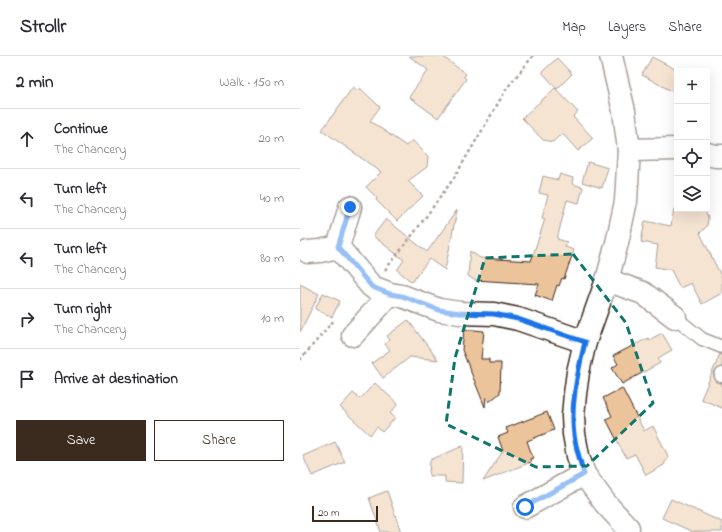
<!DOCTYPE html>
<meta charset="utf-8">
<style>
body{margin:0;font-family:"Indie Flower",sans-serif;background:#f2f2f3;color:#2b2b33}
.controls{position:absolute;right:12px;top:12px;display:grid;overflow:hidden;border-radius:0px;box-shadow:0 4px 16px #0002}
.controls button{width:36px;height:36px;display:grid;place-items:center;padding:0;border:0;border-bottom:1px solid #e1e1e2;background:#fff;color:#2b2b33;font:20px sans-serif}
.scale{position:absolute;left:12px;bottom:10px;width:66px;box-sizing:border-box;padding-left:4px;border:2px solid #3b2a1e;border-top:0;font-size:11px;line-height:14px;white-space:nowrap;color:#3b2a1e;-webkit-text-stroke:3px #fff;paint-order:stroke}
.stop{position:absolute;width:12px;height:12px;margin:-9px;border:3px solid #1a73e8;border-radius:50%;background:#fff}
.stop.end{background:#1a73e8;border-color:#fff;box-shadow:0 1px 4px #0008}
.list{margin:0;padding:0;list-style:none}
h2{display:flex;justify-content:space-between;align-items:center;height:52px;margin:0;padding:0 16px;font-size:17px}
h2 small{font-size:13px;font-weight:400;color:#7c7c81}
.list li{display:grid;grid-template-columns:26px 1fr auto;gap:12px;align-items:center;box-sizing:border-box;height:60px;padding:0 16px;border-top:1px solid #e1e1e2}
.list b{display:block;font-size:15px;white-space:nowrap}
.list p{margin:0;font-size:13px;white-space:nowrap;color:#7c7c81}
.list em{font-size:13px;font-style:normal;color:#7c7c81}
.actions{display:flex;gap:8px;padding:12px 16px}
.actions a{flex:1;padding:9px 0;border:1px solid #3b2a1e;border-radius:0px;text-align:center;font-size:14px;color:#3b2a1e}
.actions .main{background:#3b2a1e;color:#fff}
.icon{flex:none;width:22px;height:22px;fill:none;stroke:currentColor;stroke-width:2;stroke-linecap:round;stroke-linejoin:round}
.map{position:relative;flex:none;width:422px;height:476px;overflow:hidden}
header{display:flex;align-items:center;gap:24px;box-sizing:border-box;height:56px;padding:0 20px;background:#fff;border-bottom:1px solid #e1e1e2}
header strong{font-size:19px}
nav{display:flex;gap:22px;margin-inline-start:auto;font-size:14px}
main{display:flex}
aside{flex:1;background:#fff}
.map>svg:first-child{display:block}
.building{fill:#ecc49c;stroke:#3b2a1e}
.lines{fill:none;stroke-linecap:round;stroke-linejoin:round}
.lane-casing{stroke:#3b2a1e;stroke-width:15}
.street-casing{stroke:#3b2a1e;stroke-width:25}
.path{stroke:#3b2a1e;stroke-width:2.5;stroke-dasharray:3 3;stroke-linecap:butt}
.lane{stroke:#fff;stroke-width:12}
.street{stroke:#fff;stroke-width:22}
.route{stroke:#1a73e8;stroke-width:5}
.marked{fill:none;stroke:#0f766e;stroke-width:3;stroke-dasharray:8 5;stroke-linejoin:round}
</style>
<header>
<strong>Strollr</strong>
<nav><a>Map</a><a>Layers</a><a>Share</a></nav>
</header>
<main>
<aside>
<h2>2 min<small>Walk · 150 m</small></h2>
<ul class="list">
<li><svg class="icon" aria-label="ahead" viewBox="0 0 24 24"><path d="M12 20V5M6 11l6-6 6 6"/></svg><div><b>Continue</b><p>The Chancery</p></div><em>20 m</em></li>
<li><svg class="icon" aria-label="left" viewBox="0 0 24 24"><path d="M17 20v-9H6M10 6l-5 5 5 5"/></svg><div><b>Turn left</b><p>The Chancery</p></div><em>40 m</em></li>
<li><svg class="icon" aria-label="left" viewBox="0 0 24 24"><path d="M17 20v-9H6M10 6l-5 5 5 5"/></svg><div><b>Turn left</b><p>The Chancery</p></div><em>80 m</em></li>
<li><svg class="icon" aria-label="right" viewBox="0 0 24 24"><path d="M7 20v-9h11M14 6l5 5-5 5"/></svg><div><b>Turn right</b><p>The Chancery</p></div><em>10 m</em></li>
<li><svg class="icon" aria-label="arrive" viewBox="0 0 24 24"><path d="M6 21V4h12l-3 4 3 4H6"/></svg><div><b>Arrive at destination</b></div></li>
</ul>
<div class="actions"><a class="main">Save</a><a>Share</a></div>
</aside>
<div class="map">
<svg width="422" height="476" viewBox="0 0 422 476">
<rect width="100%" height="100%" fill="#fff"/>
<filter id="ink" filterUnits="userSpaceOnUse"><feTurbulence type="fractalNoise" baseFrequency=".025" numOctaves="2"/><feDisplacementMap in="SourceGraphic" scale="8" xChannelSelector="R" yChannelSelector="G"/><feConvolveMatrix kernelMatrix="1 2 1 2 8 2 1 2 1" color-interpolation-filters="sRGB"/></filter>
<g filter="url(#ink)">
<g class="building">
<polygon points="109,0 142,0 166,18 164,21 166,23 138,62 109,41 128,14"/>
<polygon points="352,1 377,14 377,38 342,19"/>
<polygon points="257,2 272,18 257,33 242,16"/>
<polygon points="53,31 58,35 60,32 80,51 70,65 106,90 112,84 128,100 127,111 108,125 123,140 97,165 76,144 77,142 66,131 81,116 22,74"/>
<polygon points="255,32 278,56 273,61 293,82 278,95 262,77 253,86 243,84 222,62"/>
<polygon points="288,106 308,112 302,132 282,126"/>
<polygon points="260,118 273,122 272,128 283,131 279,147 267,144 257,183 267,186 265,191 274,194 264,223 262,222 259,230 257,229 252,245 235,239 239,228 174,224 168,220 170,195 180,202 231,205 245,163 242,162 248,139 239,137 243,120 258,124"/>
<polygon points="374,153 404,153 408,162 407,170 400,177 422,222 422,237 402,248 391,227 380,232 371,214 355,211 358,189 341,186 345,165 371,170"/>
<polygon points="157,154 145,214 129,203 112,226 97,214 104,204 73,180 86,163 127,196"/>
<polygon points="0,228 19,238 0,276"/>
<polygon points="23,237 40,245 32,261 15,253"/>
<polygon points="108,264 138,304 110,301 83,322 72,307 90,294 85,288 90,284 87,280"/>
<polygon points="164,273 184,275 181,303 189,303 189,307 201,307 200,337 189,346 186,341 185,351 162,294"/>
<polygon points="362,277 372,294 358,302 360,307 322,328 312,312 318,308 313,300 348,282 349,284"/>
<polygon points="420,298 422,298 422,311 418,312 414,317 414,320 415,324 417,326 422,327 422,352 401,343"/>
<polygon points="75,327 98,348 90,357 95,362 82,376 77,371 70,379 40,351 53,337 60,343"/>
<polygon points="322,332 344,375 353,370 368,400 364,409 346,419 335,398 326,402 306,363 312,360 303,342"/>
<polygon points="247,356 254,374 227,385 233,402 230,403 231,406 183,425 203,395 198,381 208,377 206,372"/>
<polygon points="35,386 45,406 12,420 3,400"/>
<polygon points="163,390 162,427 145,426 145,420 129,420 130,404"/>
<polygon points="87,435 101,476 81,476 69,442"/>
<polygon points="371,443 422,466 422,476 393,476 362,462"/>
</g>
<g class="lines">
<defs>
<g id="lane">
<polyline points="375,261 402,283 422,291"/>
<polyline points="421,320 422,318"/>
</g>
<g id="street">
<polyline points="311,0 324,55 329,94 326,145 317,187 307,224 285,286 278,316 275,338 273,360 274,378 278,400 284,418 305,447 328,472"/>
<polyline points="329,94 377,93"/>
<polyline points="407,98 416,100 422,100"/>
<polyline points="38,191 72,231 90,238 102,240 139,254 160,257 194,258 218,263 285,286"/>
<polyline points="8,196 20,195 38,191 50,151"/>
<polyline points="307,224 343,237 375,261"/>
<polyline points="53,279 90,238"/>
<polyline points="225,451 284,418"/>
</g>
</defs>
<use href="#lane" class="lane-casing"/>
<use href="#street" class="street-casing"/>
<g class="path">
<polyline points="85,214 114,177 154,122 207,32 233,0"/>
<polyline points="0,304 35,263"/>
</g>
<use href="#lane" class="lane"/>
<use href="#street" class="street"/>
</g>
</g>
<g class="lines" filter="url(#ink)">
<path class="route" d="M50,151L38,191L72,231L90,238L102,240L139,254L160,257L194,258L218,263L285,286C278,316 270,348 274,379C276,392 280,405 284,418L225,451"/>
</g>
<path d="M0 0H422V476H0ZM273,198L326,267L353,347L287,410L236,411L146,368L155,302L185,202Z" fill="#fff" fill-opacity=".55" fill-rule="evenodd"/>
<path class="marked" d="M273,198L326,267L353,347L287,410L236,411L146,368L155,302L185,202Z"/>
</svg>
<div class="controls">
<button>+</button>
<button>−</button>
<button><svg class="icon" aria-label="locate" viewBox="0 0 24 24"><circle cx="12" cy="12" r="6"/><path d="M12 2v4M12 18v4M2 12h4M18 12h4"/></svg></button>
<button><svg class="icon" aria-label="layers" viewBox="0 0 24 24"><path d="M12 4l9 5-9 5-9-5zM3 14l9 5 9-5"/></svg></button>
</div>
<div class="scale">20 m</div>
<div class="stop" style="left:225px;top:451px"></div>
<div class="stop end" style="left:50px;top:151px"></div>
</div>
</main>
